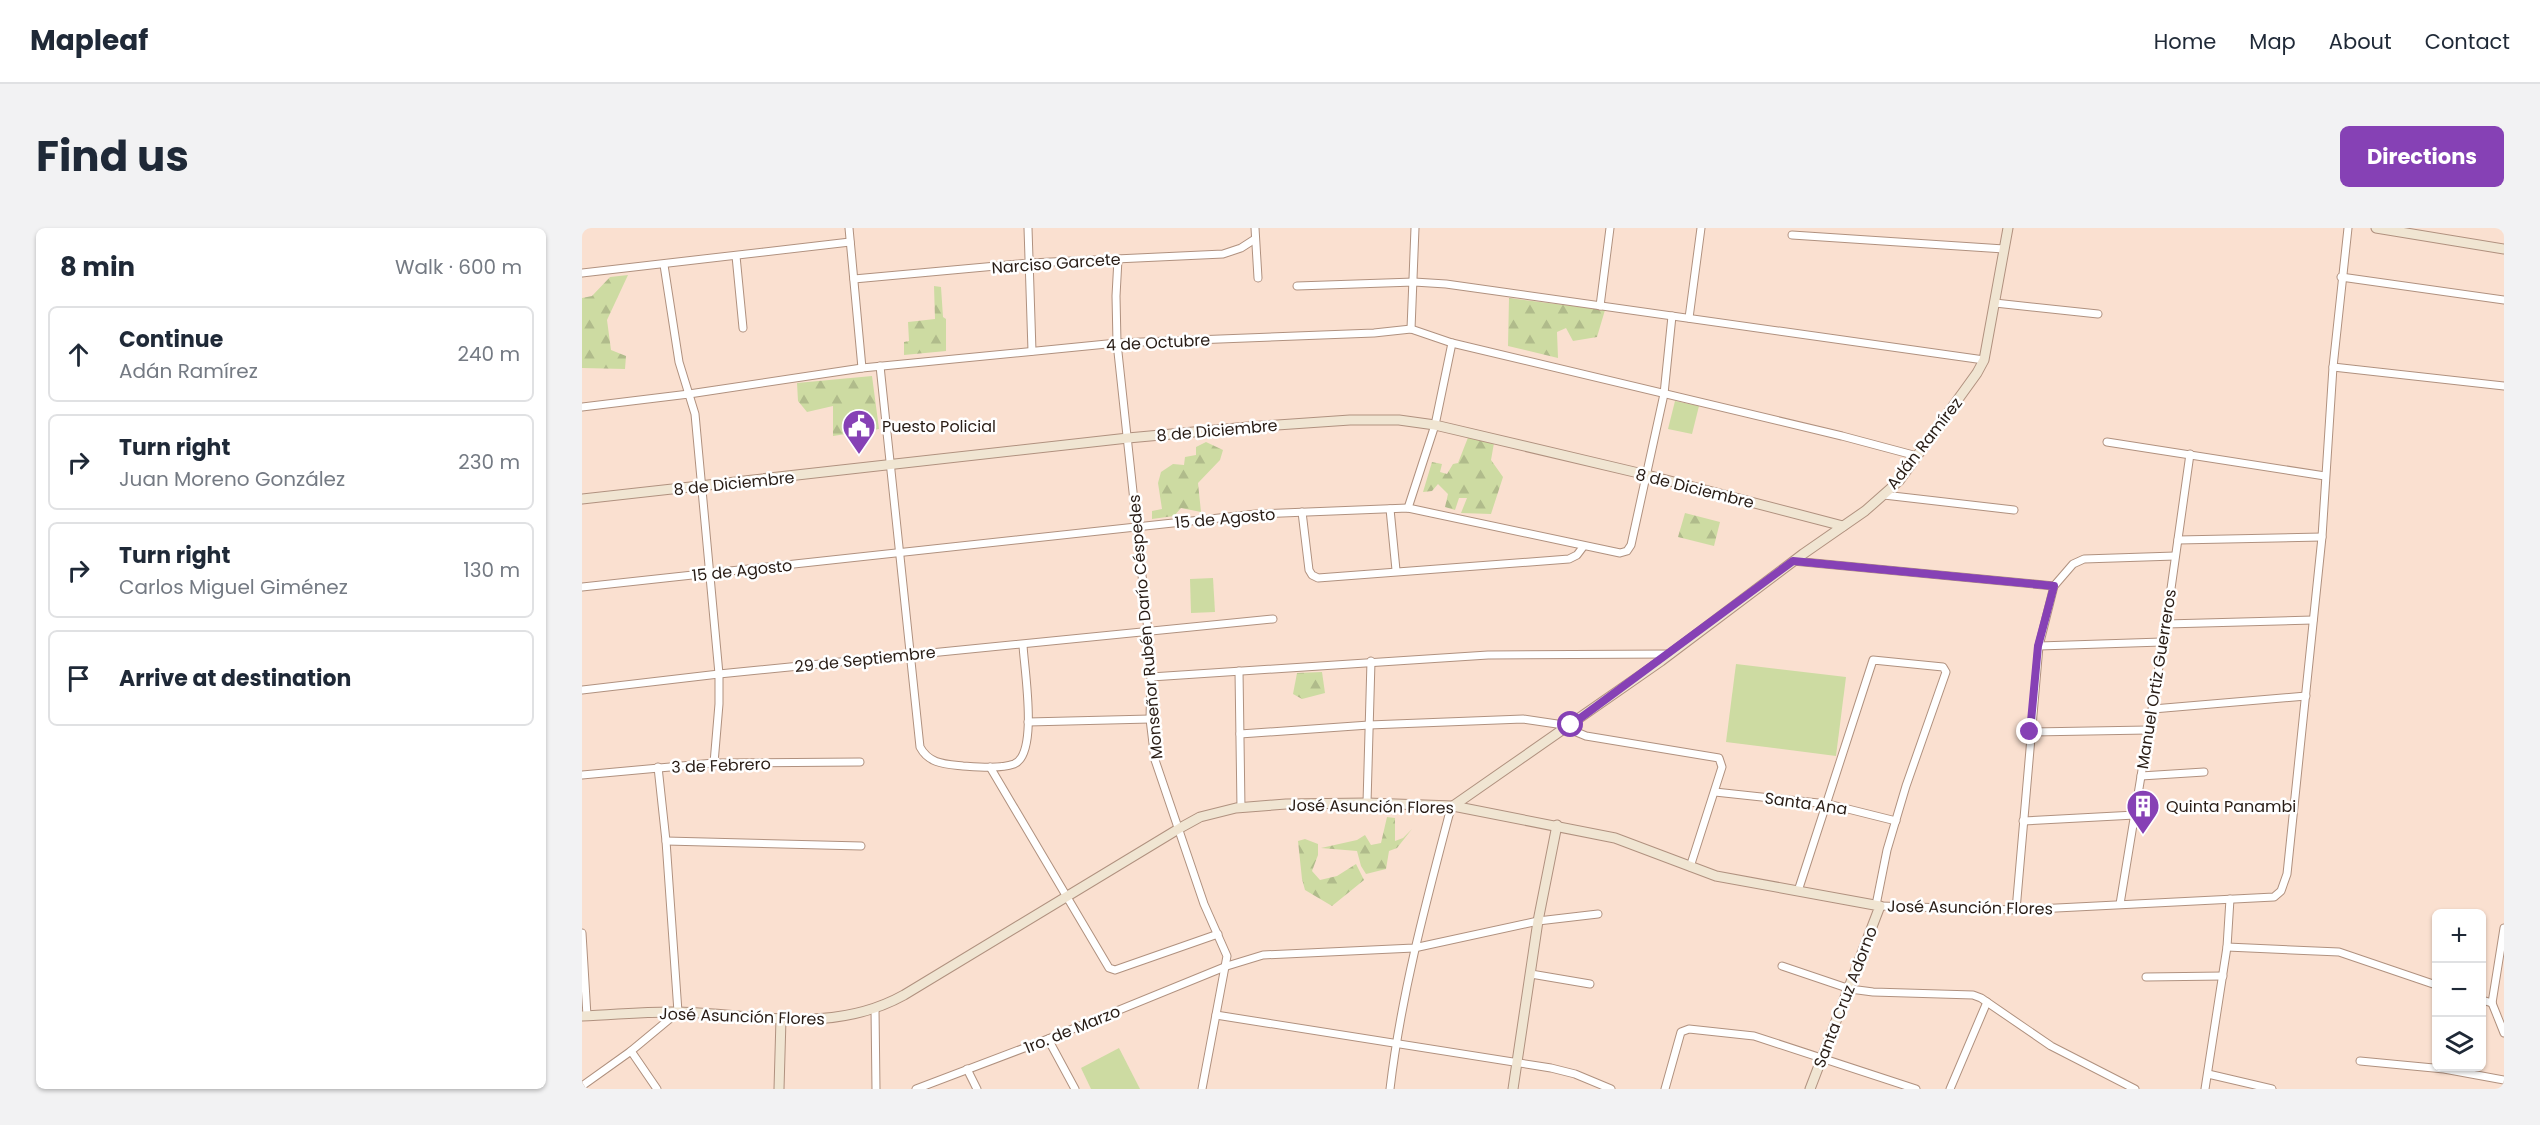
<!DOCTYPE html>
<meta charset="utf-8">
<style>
body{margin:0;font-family:Poppins,sans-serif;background:#f2f2f3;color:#1f2937}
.controls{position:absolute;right:18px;bottom:18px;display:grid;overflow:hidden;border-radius:9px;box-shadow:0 2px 4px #0004}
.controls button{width:54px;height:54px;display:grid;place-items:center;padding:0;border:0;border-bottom:2px solid #e0e1e3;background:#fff;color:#1f2937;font:30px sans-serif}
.stop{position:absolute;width:18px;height:18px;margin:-14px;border:4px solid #8641b5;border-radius:50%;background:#fff}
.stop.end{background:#8641b5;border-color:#fff;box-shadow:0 2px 6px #0008}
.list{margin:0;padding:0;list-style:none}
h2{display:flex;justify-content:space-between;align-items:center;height:78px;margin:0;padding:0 24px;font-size:26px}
h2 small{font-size:20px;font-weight:400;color:#747a83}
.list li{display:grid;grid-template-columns:39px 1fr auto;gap:18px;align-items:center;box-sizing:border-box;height:96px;margin:0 12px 12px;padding:0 12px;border:2px solid #e0e1e3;border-radius:9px}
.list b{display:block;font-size:22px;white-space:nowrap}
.list p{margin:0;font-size:20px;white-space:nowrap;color:#747a83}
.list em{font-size:20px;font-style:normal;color:#747a83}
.icon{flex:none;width:33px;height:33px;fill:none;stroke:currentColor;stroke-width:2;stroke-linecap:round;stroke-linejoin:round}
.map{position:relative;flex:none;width:1922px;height:861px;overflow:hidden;border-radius:9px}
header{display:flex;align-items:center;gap:36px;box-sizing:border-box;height:84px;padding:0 30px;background:#fff;border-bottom:2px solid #e0e1e3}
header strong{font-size:28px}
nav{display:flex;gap:33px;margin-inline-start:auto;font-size:21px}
.intro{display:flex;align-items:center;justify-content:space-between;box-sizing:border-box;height:144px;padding:0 36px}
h1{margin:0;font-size:42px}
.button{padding:15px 27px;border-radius:9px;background:#8641b5;color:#fff;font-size:21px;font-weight:700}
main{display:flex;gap:36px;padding:0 36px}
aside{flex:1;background:#fff;border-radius:9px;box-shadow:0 2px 4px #0004}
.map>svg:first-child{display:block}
.green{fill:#cddba2}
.forest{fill:url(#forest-firs)}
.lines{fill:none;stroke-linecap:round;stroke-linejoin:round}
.street-casing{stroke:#b0917f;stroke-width:9}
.secondary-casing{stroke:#b0917f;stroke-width:11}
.street{stroke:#fff;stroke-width:7}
.secondary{stroke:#f0e5d2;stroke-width:9}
.route{stroke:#8641b5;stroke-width:8}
.labels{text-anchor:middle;stroke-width:5;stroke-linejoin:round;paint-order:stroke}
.street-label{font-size:16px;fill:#281c15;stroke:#fff}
.poi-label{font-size:16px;fill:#281c15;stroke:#fff;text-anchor:start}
</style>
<header>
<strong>Mapleaf</strong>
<nav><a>Home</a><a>Map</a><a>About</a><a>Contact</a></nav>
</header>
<div class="intro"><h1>Find us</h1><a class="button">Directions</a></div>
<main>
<aside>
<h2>8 min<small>Walk · 600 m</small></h2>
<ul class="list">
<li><svg class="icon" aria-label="ahead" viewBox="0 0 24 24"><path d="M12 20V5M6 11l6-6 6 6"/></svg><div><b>Continue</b><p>Adán Ramírez</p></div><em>240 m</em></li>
<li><svg class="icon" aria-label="right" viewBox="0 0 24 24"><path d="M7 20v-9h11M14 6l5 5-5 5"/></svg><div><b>Turn right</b><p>Juan Moreno González</p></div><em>230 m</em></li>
<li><svg class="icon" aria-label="right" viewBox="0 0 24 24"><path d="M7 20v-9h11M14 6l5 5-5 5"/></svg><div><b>Turn right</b><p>Carlos Miguel Giménez</p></div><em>130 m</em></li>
<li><svg class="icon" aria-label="arrive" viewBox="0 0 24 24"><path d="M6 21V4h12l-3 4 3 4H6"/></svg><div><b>Arrive at destination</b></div></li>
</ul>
</aside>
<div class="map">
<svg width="1922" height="861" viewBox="0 0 1922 861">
<defs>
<pattern id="forest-firs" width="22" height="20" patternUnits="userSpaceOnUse" patternTransform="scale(1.5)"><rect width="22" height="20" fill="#cddba2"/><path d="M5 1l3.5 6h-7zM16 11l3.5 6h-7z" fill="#b0bb8b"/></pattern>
</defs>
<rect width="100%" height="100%" fill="#fae0d0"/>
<g class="green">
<polygon points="1093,173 1117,178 1110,206 1086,201"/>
<polygon points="631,350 633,384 609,385 608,351"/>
<polygon points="1154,436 1264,449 1254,528 1144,514"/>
<polygon points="537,820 558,861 509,861 499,840"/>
</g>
<g class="forest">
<polygon points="46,47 25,92 29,122 44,128 43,141 0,140 0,70 10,68 28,49"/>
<polygon points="352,58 359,59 361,89 364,91 364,123 322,127 322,114 327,113 326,94 353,91"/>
<polygon points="927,70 1023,82 1015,109 991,113 984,100 975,104 976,130 926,118"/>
<polygon points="290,148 297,201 251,208 251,178 225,184 216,173 215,155"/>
<polygon points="887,207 912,215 909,232 921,249 909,286 879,285 885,270 877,270 873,282 863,279 866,266 856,256 850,263 841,264 850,234 860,236 858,244 865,246 871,236 876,235"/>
<polygon points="624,214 641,222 638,232 616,255 619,284 599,280 592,288 570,291 570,283 580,281 576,255 579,244 591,236 602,237 603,229 614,227 614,219"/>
<polygon points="1103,285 1138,294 1132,318 1096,309"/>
<polygon points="740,444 743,465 720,471 711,466 715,445"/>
<polygon points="805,589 813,590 813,613 821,610 830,601 815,620 807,623 804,641 784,646 779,638 775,623 739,620 775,612 783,607 789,617 799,615"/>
<polygon points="723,611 736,616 736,627 730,643 738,652 755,648 774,636 782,652 750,678 723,662 720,651 716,613"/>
</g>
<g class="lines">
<defs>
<g id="street">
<polyline points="267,0 280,140"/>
<polyline points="446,0 450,123"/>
<polyline points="673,0 676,50"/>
<polyline points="1210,7 1422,21"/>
<polyline points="154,28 161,100"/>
<polyline points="536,31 534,68 535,115 566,403 569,449 568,491 573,532 622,676 645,728 620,861"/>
<polyline points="82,37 97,134 113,186 137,446 137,476 132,535"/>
<polyline points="0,45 268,14"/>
<polyline points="1759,49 1922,72"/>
<polyline points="272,51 448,35 641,26 659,20 673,11"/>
<polyline points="715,58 832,54 864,56 1402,132"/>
<polyline points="1413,75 1516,86"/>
<polyline points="1018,78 1028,0"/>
<polyline points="1107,90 1119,0"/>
<polyline points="829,101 833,0"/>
<path d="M298,138L338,519C347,536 363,536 381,538C396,539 417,541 432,536C457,526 442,440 441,417"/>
<polyline points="1751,139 1922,158"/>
<polyline points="0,179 107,166 280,140 535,115 792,105 829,101 870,115 1260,208 1335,228"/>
<polyline points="1525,214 1743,248"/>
<polyline points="1302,267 1432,282"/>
<polyline points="826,280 853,197 870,115"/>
<polyline points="808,281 814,342"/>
<polyline points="720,284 727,342 730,347 736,350 987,331 995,327 1001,319"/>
<polyline points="1596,312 1740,309"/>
<polyline points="1211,333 1472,358"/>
<polyline points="0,359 674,286 826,280 1038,325 1045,323 1049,317 1082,166 1090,88"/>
<polyline points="1584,396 1731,392"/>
<polyline points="1457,418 1580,414"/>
<polyline points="657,443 659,580"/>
<polyline points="569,449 906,427 1089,426"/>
<polyline points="0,462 137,446 691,391"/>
<polyline points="1571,481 1724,468"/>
<polyline points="446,494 568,491"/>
<polyline points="1448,504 1566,502"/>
<polyline points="658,506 787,497 941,491 975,496 1004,508 1137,530 1140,539 1108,639"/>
<polyline points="408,539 527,740 533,742 636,706"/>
<polyline points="0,547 132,535 278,534"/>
<polyline points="1559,548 1622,544"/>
<polyline points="1133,564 1246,576 1314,593"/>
<polyline points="785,575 789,433"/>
<polyline points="1441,593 1553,587"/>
<polyline points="84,613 279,618"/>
<polyline points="1216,663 1291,432 1361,439 1364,444 1324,558 1305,622 1294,677"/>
<polyline points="1538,676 1584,396 1608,226"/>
<polyline points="1298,678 1434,682 1692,669 1699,663 1705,646 1740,309 1751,139 1766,0"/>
<polyline points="1434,682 1457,418 1472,358 1491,336 1502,331 1593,328"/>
<polyline points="0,705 5,788"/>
<polyline points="1645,719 1757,724 1854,757"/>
<polyline points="1200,738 1268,761 1291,764 1391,767 1399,770 1469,818 1553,861"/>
<polyline points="949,746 1008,756"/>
<polyline points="1564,749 1641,748"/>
<polyline points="1900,772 1910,775"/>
<polyline points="1910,775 1922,700"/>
<polyline points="1910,775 1922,805"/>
<polyline points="293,781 294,861"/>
<polyline points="634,787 969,840 993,846 1029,861"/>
<polyline points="466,811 493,861"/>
<polyline points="49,823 75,861"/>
<polyline points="1778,833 1862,841 1922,852"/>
<polyline points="385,841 395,861"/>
<polyline points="1626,846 1690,861"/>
<polyline points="0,858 49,823 96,784 84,613 76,539"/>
<polyline points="334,861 466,811 645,738 681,727 832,720 956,693 1016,686"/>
<path d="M808,861C819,768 843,678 867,587L871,578"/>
<polyline points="1083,861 1099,804 1107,801 1172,808 1334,861"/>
<polyline points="1368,861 1405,774"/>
<polyline points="1623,861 1645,719 1648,671"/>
</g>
<g id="secondary">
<polyline points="1794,0 1922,21"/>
<polyline points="0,271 546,210 666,199 768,192 817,192 853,197 1065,247 1261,298"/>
<polyline points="871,578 1079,433 1221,326 1283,283 1317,253 1395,145 1402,132 1426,0"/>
<path d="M0,788C32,787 65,783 97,784C175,786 250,807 322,767L598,600L618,589L654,580L704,576L785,575L871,578L1033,610L1134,648L1298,678L1228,861"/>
<polyline points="197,861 199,791"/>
<polyline points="931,861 956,693 975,597"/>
</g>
</defs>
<use href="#street" class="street-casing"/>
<use href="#secondary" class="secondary-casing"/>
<use href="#street" class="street"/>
<use href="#secondary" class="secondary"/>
</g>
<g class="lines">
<polyline class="route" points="989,497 1211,333 1472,358 1456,418 1448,504"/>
</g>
<defs>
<symbol id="civic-pin" viewBox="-11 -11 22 30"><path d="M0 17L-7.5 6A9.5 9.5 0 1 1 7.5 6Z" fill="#8641b5" stroke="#fff"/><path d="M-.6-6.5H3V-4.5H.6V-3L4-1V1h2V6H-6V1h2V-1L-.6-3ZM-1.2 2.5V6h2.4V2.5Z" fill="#fff"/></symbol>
<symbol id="building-pin" viewBox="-11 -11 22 30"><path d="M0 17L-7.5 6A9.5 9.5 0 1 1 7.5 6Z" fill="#8641b5" stroke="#fff"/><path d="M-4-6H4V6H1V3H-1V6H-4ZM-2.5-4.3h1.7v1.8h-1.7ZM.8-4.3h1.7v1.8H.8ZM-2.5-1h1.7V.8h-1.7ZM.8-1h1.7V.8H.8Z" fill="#fff"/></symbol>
</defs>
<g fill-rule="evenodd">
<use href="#civic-pin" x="258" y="179" width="38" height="52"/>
<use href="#building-pin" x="1542" y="559" width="38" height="52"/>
</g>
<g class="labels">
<g class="street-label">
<text transform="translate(474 35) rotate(-4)" y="6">Narciso Garcete</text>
<text transform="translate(576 114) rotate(-3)" y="6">4 de Octubre</text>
<text transform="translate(635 202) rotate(-5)" y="6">8 de Diciembre</text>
<text transform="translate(1342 215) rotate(-52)" y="6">Adán Ramírez</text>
<text transform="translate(152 255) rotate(-6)" y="6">8 de Diciembre</text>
<text transform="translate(1113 260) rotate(14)" y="6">8 de Diciembre</text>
<text transform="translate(643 290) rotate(-5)" y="6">15 de Agosto</text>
<text transform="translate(160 342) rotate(-6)" y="6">15 de Agosto</text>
<text transform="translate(563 399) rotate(-95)" y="6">Monseñor Rubén Darío Céspedes</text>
<text transform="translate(283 431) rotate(-6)" y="6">29 de Septiembre</text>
<text transform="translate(1574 451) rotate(-81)" y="6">Manuel Ortiz Guerreros</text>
<text transform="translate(139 537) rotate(-2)" y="6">3 de Febrero</text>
<text transform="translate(1224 575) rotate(8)" y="6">Santa Ana</text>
<text transform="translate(789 578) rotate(1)" y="6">José Asunción Flores</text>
<text transform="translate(1388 679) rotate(1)" y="6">José Asunción Flores</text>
<text transform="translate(1263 769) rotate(-69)" y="6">Santa Cruz Adorno</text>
<text transform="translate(160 788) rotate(2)" y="6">José Asunción Flores</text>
<text transform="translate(490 801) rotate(-22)" y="6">1ro. de Marzo</text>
</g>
<g class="poi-label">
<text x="300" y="204">Puesto Policial</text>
<text x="1584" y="584">Quinta Panambi</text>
</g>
</g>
</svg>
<div class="controls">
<button>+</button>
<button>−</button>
<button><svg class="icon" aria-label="layers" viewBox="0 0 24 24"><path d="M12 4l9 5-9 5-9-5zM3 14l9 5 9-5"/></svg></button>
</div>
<div class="stop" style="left:989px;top:497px"></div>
<div class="stop end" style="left:1448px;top:504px"></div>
</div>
</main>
